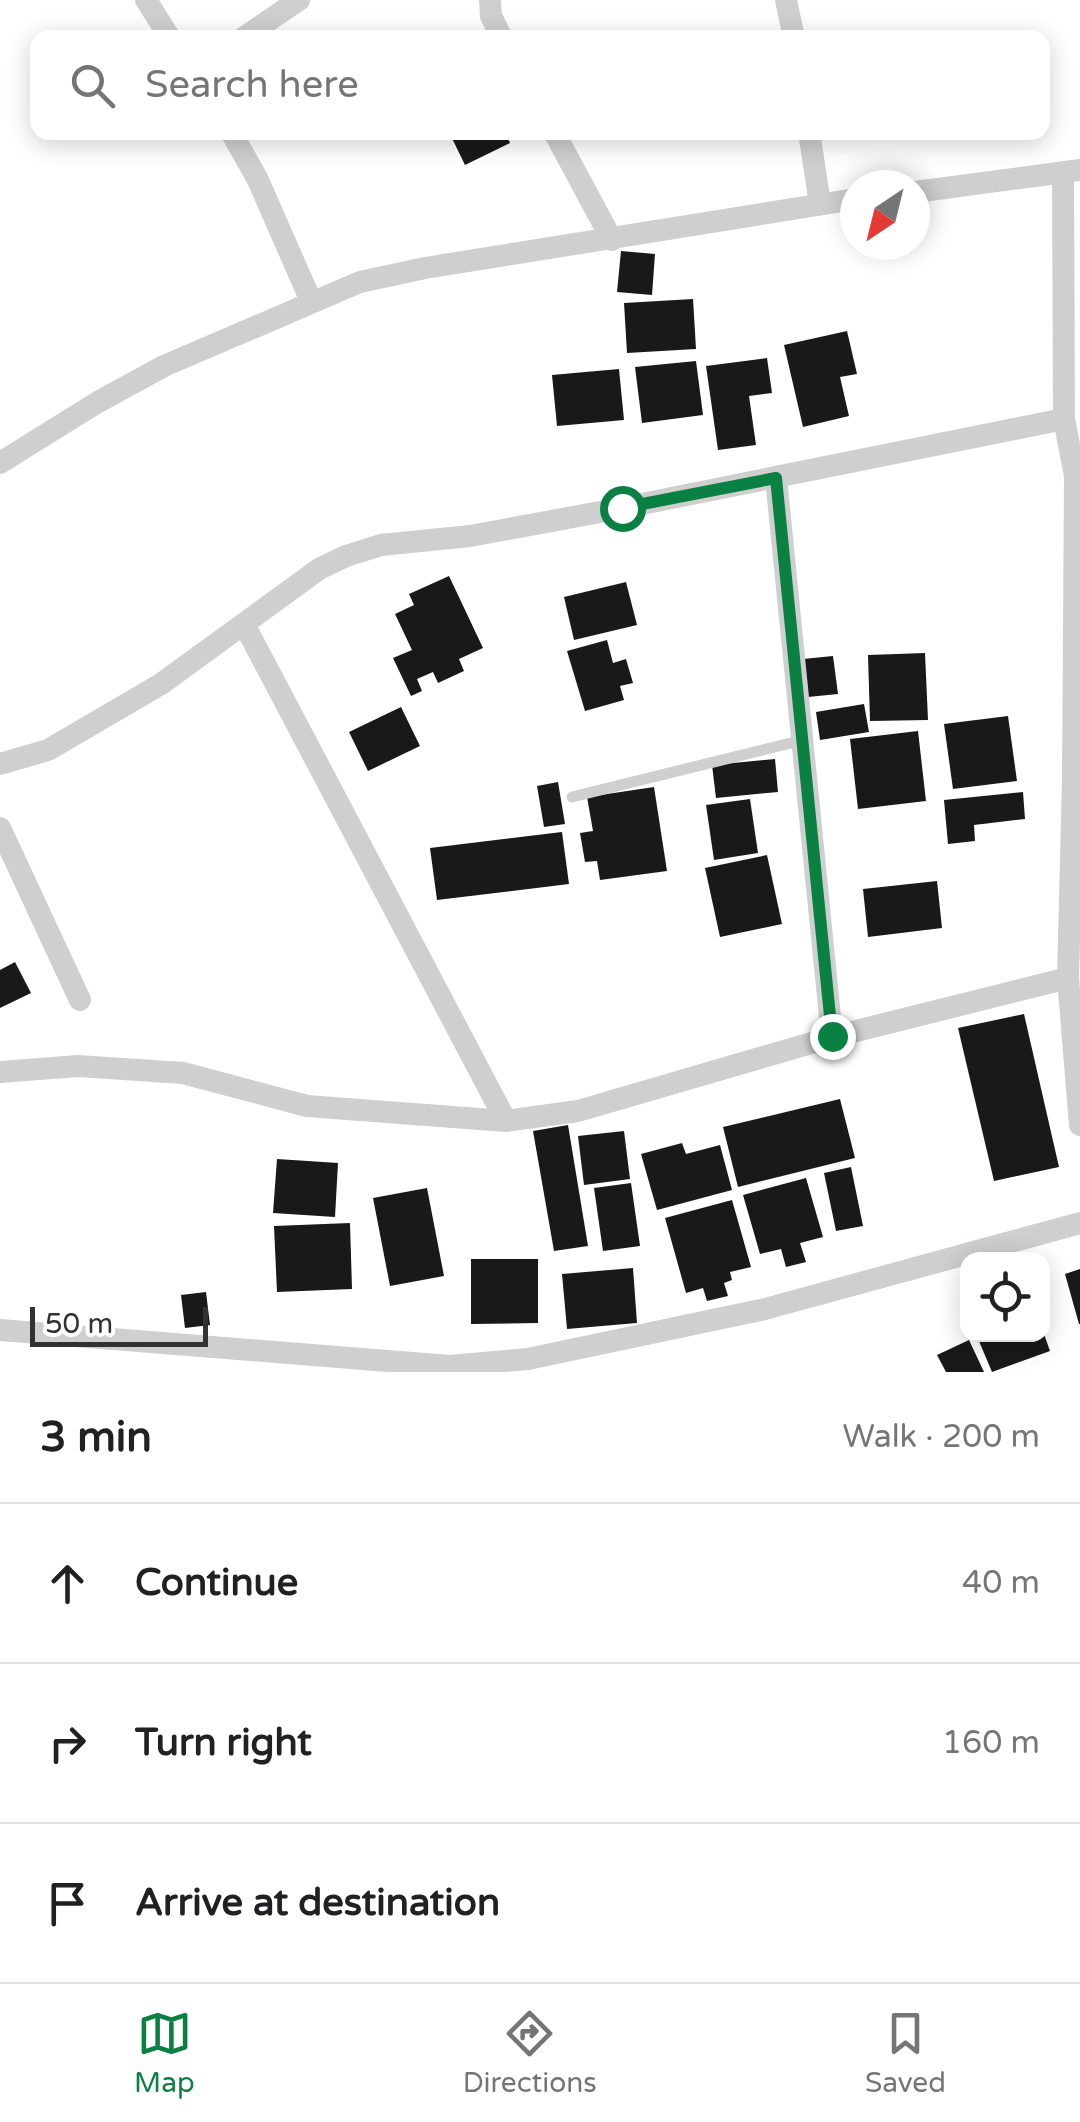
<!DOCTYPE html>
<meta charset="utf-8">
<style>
body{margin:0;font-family:"Varela Round",sans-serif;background:#f2f2f2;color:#202124}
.controls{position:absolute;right:30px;bottom:30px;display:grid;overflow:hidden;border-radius:20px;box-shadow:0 5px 25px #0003}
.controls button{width:90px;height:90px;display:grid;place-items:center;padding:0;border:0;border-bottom:2px solid #e0e0e0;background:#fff;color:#202124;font:50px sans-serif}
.compass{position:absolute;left:840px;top:170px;width:90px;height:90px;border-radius:50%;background:#fff;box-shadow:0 5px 25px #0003;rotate:215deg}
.scale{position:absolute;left:30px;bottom:25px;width:178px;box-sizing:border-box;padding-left:10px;border:5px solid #323232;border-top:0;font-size:28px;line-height:35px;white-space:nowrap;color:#323232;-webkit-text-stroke:8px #fff;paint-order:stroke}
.stop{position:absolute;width:30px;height:30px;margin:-22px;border:8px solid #0b8043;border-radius:50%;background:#fff}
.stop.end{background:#0b8043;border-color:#fff;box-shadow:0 2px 10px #0008}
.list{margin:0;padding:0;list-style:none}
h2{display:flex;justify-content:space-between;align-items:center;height:130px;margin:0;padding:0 40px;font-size:42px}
h2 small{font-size:32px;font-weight:400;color:#757577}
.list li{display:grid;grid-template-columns:65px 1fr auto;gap:30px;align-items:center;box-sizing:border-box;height:160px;padding:0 40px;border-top:2px solid #e0e0e0}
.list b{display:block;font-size:38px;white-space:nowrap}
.list em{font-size:32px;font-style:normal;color:#757577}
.icon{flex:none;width:55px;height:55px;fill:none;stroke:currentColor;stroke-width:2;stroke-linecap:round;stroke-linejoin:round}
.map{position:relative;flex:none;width:1080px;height:1372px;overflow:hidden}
.search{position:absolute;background:#fff;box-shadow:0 5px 25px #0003;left:30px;right:30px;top:30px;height:110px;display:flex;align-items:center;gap:25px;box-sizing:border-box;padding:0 35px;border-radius:20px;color:#757577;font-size:38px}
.sheet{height:610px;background:#fff}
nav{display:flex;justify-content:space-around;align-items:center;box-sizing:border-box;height:140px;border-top:2px solid #e0e0e0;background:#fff;font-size:28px;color:#757577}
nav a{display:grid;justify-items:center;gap:5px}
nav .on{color:#0b8043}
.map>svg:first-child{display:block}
.building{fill:#191919}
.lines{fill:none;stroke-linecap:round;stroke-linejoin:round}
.lane{stroke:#cfcfcf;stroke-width:11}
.street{stroke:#cfcfcf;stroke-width:22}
.route{stroke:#0b8043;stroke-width:12}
</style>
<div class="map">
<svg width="1080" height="1372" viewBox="0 0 1080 1372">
<rect width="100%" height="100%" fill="#fff"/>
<g class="building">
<polygon points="449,132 505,132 510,143 465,165"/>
<polygon points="621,251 655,254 652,295 617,292"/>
<polygon points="693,299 696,349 627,353 624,303"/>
<polygon points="847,331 857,374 840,377 849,416 803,427 784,345"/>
<polygon points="767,358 772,393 749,396 756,445 718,450 706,366"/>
<polygon points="696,361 703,415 642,423 635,367"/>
<polygon points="619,369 624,420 557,426 552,375"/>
<polygon points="449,576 483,648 459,659 464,671 438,683 433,672 417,679 422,691 411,696 393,658 412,650 395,614 414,605 409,594"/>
<polygon points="626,582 637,625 574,640 564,597"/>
<polygon points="607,640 613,663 626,659 633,683 620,686 624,700 585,711 567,651"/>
<polygon points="925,653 928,720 870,721 868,655"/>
<polygon points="833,656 838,694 808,697 803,659"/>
<polygon points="864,704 869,732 820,740 816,712"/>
<polygon points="401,707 420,746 368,771 349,732"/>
<polygon points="1008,716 1017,781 953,789 944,724"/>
<polygon points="918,731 926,801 858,809 850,739"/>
<polygon points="775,759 778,792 716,798 712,765"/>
<polygon points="558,782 565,824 544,827 537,786"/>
<polygon points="654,787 667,871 600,880 597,861 585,862 580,833 593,831 587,797"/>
<polygon points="1023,792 1025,819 974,825 975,841 948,844 944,800"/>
<polygon points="750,799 758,853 714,860 706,805"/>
<polygon points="562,832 569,884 437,900 430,848"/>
<polygon points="767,855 782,924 720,937 705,868"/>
<polygon points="937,881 942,928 868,937 863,889"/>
<polygon points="15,962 31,993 0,1008 0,970"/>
<polygon points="1024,1014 1059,1167 994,1181 958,1028"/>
<polygon points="840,1099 855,1158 738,1187 723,1127"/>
<polygon points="568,1125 588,1246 554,1251 533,1131"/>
<polygon points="624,1131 630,1179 584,1185 578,1136"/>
<polygon points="682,1143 686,1154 720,1145 732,1190 657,1210 641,1154"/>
<polygon points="277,1159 338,1163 335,1217 273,1213"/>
<polygon points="851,1167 863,1226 836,1231 824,1173"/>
<polygon points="806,1178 823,1237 800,1243 806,1262 786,1267 781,1249 760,1254 743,1195"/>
<polygon points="631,1183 640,1246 603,1251 594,1188"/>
<polygon points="427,1188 444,1276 390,1286 373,1198"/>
<polygon points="732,1200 751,1267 730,1272 732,1280 724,1283 728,1296 707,1301 703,1288 686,1293 665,1218"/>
<polygon points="350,1223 352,1289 277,1292 274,1226"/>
<polygon points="471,1259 538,1259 538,1323 471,1324"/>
<polygon points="633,1268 637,1323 567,1329 562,1274"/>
<polygon points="1080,1269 1080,1324 1079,1324 1065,1274"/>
<polygon points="206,1292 210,1325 185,1328 181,1295"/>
<polygon points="976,1334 1044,1334 1050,1351 992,1372"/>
<polygon points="969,1340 984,1372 946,1372 937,1355"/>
</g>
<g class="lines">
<polyline class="lane" points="572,797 803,740"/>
<g class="street">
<polyline points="146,0 170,38"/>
<polyline points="490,0 491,16 502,38"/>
<polyline points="786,0 794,38"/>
<polyline points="243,38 299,0"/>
<polyline points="231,132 257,178 311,301"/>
<polyline points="554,132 612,240"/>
<polyline points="809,132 820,204"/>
<polyline points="1063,173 1064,419 1075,476 1073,780 1068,978 1080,1125"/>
<polyline points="915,192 1080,170"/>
<polyline points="0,463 98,402 164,366 360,282 425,268 855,199"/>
<polyline points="776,478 832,1037"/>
<polyline points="244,624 506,1121"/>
<polyline points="0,764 48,750 161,684 319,569 346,556 381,545 470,536 622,508 1064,419"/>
<polyline points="0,828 80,1000"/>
<polyline points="0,1072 78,1066 183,1073 307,1106 506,1121 578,1111 832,1037 1068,978"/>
<polyline points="0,1330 450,1366 528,1359 765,1309 1080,1223"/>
</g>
</g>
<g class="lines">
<polyline class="route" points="622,508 776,478 832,1036"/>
</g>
</svg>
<div class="controls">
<button><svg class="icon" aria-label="locate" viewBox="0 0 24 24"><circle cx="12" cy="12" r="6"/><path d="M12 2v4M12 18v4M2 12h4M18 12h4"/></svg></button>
</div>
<svg class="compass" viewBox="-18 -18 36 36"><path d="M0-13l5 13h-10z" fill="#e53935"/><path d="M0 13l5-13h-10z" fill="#757577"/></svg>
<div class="scale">50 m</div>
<div class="stop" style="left:622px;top:508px"></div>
<div class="stop end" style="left:832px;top:1036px"></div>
<div class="search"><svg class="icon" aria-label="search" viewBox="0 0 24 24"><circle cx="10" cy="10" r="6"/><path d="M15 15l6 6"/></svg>Search here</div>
</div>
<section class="sheet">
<h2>3 min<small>Walk · 200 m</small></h2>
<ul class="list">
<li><svg class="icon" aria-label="ahead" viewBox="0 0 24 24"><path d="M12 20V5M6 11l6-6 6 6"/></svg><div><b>Continue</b></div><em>40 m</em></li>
<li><svg class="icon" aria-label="right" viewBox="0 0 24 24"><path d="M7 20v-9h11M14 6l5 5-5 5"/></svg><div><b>Turn right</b></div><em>160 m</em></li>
<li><svg class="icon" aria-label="arrive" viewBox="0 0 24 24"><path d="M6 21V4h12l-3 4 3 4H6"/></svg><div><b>Arrive at destination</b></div></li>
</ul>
</section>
<nav>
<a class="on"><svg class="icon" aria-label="map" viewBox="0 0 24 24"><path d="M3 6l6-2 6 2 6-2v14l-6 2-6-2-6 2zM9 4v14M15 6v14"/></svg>Map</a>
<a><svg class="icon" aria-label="directions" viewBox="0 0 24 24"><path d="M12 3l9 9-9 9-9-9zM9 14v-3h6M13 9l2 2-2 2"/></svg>Directions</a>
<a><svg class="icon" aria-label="saved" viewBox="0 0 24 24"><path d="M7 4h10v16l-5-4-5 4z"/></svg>Saved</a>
</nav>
